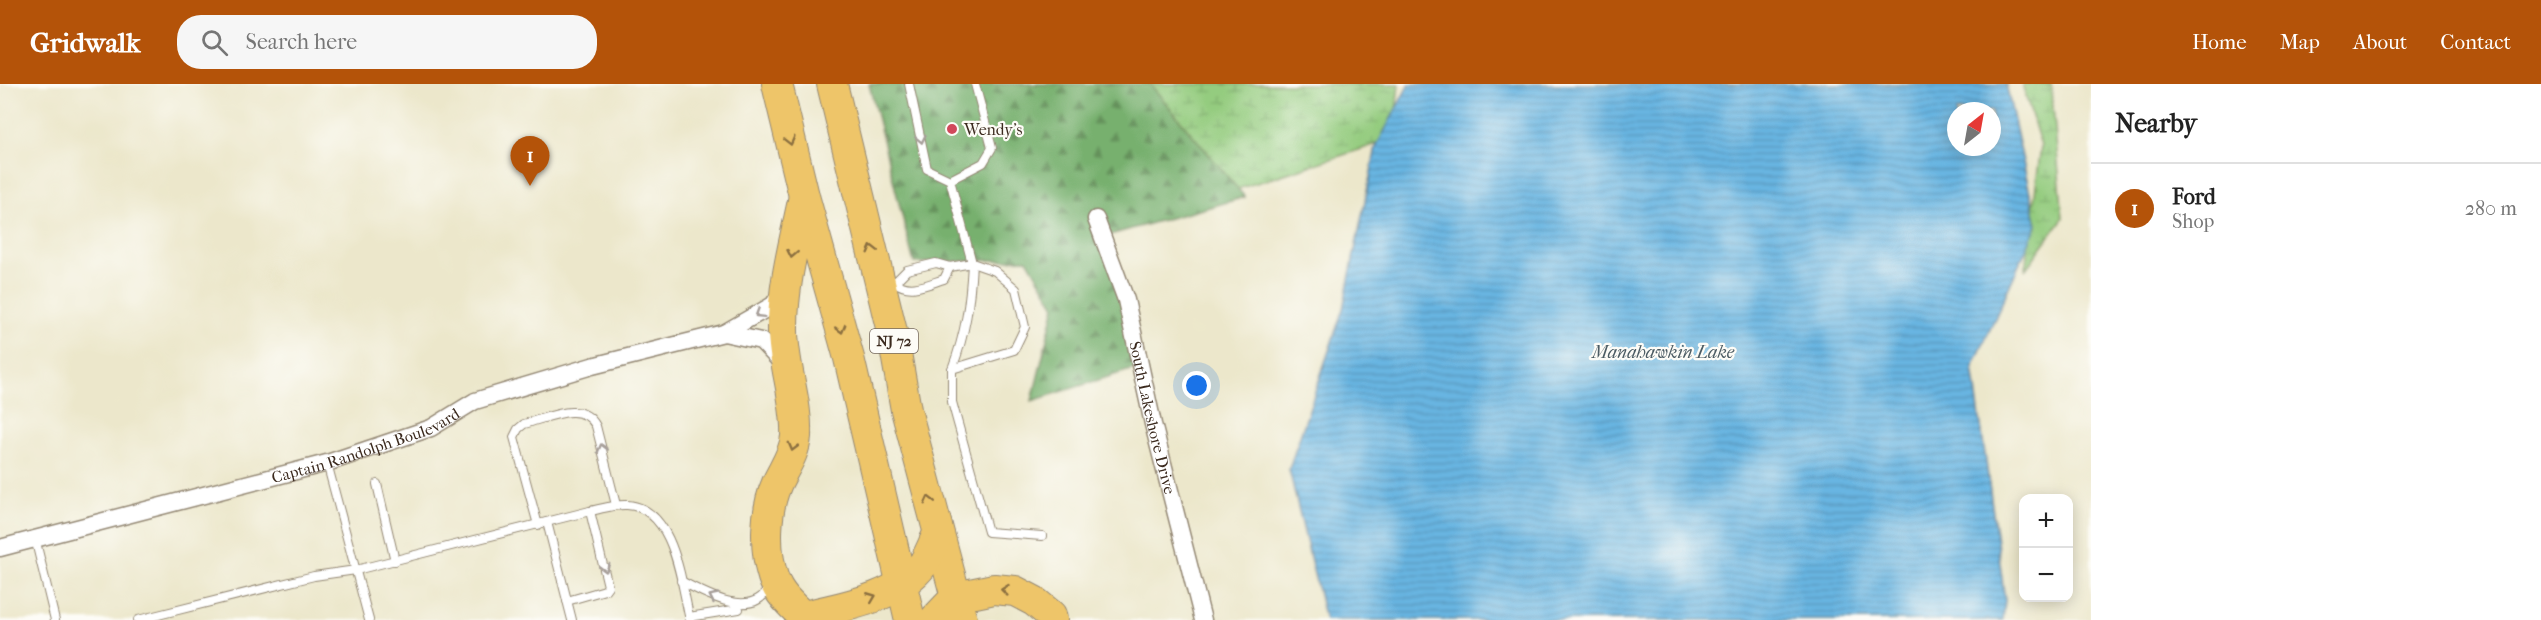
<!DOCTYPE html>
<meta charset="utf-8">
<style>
body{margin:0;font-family:"IM FELL French Canon",serif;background:#f6f6f6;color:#222}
.controls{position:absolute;right:18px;bottom:18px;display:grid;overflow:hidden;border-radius:12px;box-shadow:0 3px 15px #0003}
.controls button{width:54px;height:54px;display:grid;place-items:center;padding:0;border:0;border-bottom:2px solid #e0e0e0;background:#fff;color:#222;font:30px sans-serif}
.compass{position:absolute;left:1947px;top:18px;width:54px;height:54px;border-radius:50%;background:#fff;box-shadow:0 3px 15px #0003;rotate:31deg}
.you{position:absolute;left:1197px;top:302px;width:21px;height:21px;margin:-15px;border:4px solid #fff;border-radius:50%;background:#1a73e8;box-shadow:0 0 0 9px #1a73e833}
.badge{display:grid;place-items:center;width:39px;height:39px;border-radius:50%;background:#b45309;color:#fff;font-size:20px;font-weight:700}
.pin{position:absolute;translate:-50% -50px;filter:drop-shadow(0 2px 3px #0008)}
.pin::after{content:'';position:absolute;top:32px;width:21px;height:18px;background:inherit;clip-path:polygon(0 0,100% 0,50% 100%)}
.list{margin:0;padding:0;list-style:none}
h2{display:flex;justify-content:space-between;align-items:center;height:78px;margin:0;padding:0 24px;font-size:26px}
h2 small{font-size:20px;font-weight:400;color:#767676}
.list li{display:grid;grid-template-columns:39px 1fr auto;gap:18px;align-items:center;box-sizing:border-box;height:90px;padding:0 24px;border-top:2px solid #e0e0e0}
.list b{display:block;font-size:22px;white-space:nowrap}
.list p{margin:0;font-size:20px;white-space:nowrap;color:#767676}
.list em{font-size:20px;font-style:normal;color:#767676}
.icon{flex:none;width:33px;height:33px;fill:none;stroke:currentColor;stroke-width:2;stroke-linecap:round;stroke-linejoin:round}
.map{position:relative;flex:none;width:2091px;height:536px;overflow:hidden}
header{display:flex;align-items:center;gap:36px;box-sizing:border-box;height:84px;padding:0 30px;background:#b45309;color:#fff}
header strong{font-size:28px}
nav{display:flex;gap:33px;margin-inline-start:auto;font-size:21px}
.search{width:420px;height:54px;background:#f6f6f6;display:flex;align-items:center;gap:15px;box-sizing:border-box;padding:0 21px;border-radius:24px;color:#767676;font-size:22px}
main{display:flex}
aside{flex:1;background:#fff}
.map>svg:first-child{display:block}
.forest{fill:url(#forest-firs);stroke:#596d46;stroke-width:1.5}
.wetland{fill:url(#wetland-marsh);stroke:#687b4e;stroke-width:1.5}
.water{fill:url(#water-rules);stroke:#527080;stroke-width:1.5;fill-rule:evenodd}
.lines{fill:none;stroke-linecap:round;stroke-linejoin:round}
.lane-casing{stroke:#948874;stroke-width:10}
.street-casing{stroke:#948874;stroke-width:19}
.highway-casing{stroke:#948874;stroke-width:32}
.lane{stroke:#fff;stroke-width:8}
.street{stroke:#fff;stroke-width:16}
.highway{stroke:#eec569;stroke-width:30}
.oneway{stroke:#a79f9a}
.oneway2{stroke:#8c7040}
.poi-dot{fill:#d1495b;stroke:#fdfcf7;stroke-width:2}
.labels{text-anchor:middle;stroke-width:4.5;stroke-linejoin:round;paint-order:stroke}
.shield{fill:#fdfcf7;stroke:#75695f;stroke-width:1.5}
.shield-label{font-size:15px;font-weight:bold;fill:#3b2a1e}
.poi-label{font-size:16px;fill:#3b2a1e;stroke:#fdfcf7;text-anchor:start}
.street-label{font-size:16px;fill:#3b2a1e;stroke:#fdfcf7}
.water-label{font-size:18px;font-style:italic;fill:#4b5b63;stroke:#fdfcf7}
</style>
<header>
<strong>Gridwalk</strong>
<div class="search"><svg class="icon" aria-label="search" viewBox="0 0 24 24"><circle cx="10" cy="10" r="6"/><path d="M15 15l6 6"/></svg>Search here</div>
<nav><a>Home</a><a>Map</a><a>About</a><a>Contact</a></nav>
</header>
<main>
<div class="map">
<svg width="2091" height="536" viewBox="0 0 2091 536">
<defs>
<pattern id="forest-firs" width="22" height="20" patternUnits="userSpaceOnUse" patternTransform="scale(1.5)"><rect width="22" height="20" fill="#77b06e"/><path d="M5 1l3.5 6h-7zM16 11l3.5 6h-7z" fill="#638f5a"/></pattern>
<pattern id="wetland-marsh" width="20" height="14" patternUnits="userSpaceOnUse" patternTransform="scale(1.5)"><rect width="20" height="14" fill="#94cc7f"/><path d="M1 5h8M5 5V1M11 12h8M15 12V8" fill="none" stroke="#80af6d"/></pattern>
<pattern id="water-rules" width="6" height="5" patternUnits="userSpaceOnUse" patternTransform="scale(1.5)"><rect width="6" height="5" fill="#68b5e2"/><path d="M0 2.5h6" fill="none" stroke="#5793b7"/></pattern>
</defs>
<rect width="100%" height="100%" fill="#fdfcf7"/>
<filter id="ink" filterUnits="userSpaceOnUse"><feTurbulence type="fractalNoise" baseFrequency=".0167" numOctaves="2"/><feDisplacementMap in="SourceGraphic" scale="12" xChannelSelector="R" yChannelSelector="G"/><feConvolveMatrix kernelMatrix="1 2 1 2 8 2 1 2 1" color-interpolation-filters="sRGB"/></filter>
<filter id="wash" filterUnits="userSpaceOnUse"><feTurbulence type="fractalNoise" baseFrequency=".008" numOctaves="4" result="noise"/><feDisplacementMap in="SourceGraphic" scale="24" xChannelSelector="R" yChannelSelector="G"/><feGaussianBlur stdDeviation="1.35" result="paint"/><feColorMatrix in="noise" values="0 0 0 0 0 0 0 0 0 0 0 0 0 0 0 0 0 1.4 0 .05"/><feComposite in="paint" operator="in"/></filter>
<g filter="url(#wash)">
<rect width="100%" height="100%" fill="#ece7cb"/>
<polygon class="forest" points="869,0 1150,0 1245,113 1106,152 1140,283 1032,317 1055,222 1027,175 914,179"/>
<g class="wetland">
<polygon points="1150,0 1399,0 1393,55 1238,105"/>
<polygon points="2022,0 2051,0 2063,134 2025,186 2041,62"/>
</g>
<path class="water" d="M1409,0H2006L2037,141L1973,283L2005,516L2003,536H1325L1289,385L1343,225L1376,63ZM1956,27H1992V63H1956Z"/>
</g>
<g filter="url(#ink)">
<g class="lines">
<defs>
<g id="lane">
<polyline points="950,96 983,79 992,64 975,0"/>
<path d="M972,179L995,187L1016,205L1025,243L1014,266L952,285C966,248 970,218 972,179Z"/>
<path d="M895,198C910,210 928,200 944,195L950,183"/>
<polyline points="884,201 895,198 907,186 936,179 950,183 972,179 950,96 927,85 909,0"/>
<polyline points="952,285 952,318 988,448 1042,452"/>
<polyline points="327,379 369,536"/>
<polyline points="377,400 395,477"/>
<polyline points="547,438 572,536"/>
<path d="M538,441L514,353L518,345L524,340C548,334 582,315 596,342L616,421"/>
<polyline points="35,454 55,536"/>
<path d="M681,497C707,511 753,536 769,503"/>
<polyline points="567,517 605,506 608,502 590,427"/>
<polyline points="689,533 739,525"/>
<path d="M138,536L314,492L356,486L590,427C602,425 614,420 627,421C675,424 681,499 690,536"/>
</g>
<g id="street">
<path id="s1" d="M1096,135L1126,216L1153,340L1203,536"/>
<polyline points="724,249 761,257 784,281"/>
<path id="s2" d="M0,464L327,379L431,344L475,317L592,282L724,249L773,221L782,208"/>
</g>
<g id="highway">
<polyline points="777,0 804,112 849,274 910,536"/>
<polyline points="832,0 893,252 906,326 962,536"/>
<path d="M804,112C795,156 783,199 783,243C782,278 798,318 796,352C795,369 784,384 777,399C765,426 764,465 773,493C778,509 791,521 803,532C842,523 899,514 924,479C929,471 933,460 938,450"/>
<polyline points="934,536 956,513 994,505 1015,507 1034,517 1051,531 1052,536"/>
</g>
</defs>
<use href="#lane" class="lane-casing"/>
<use href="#street" class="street-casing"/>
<use href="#highway" class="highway-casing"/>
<use href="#lane" class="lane"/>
<use href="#street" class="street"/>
<use href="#highway" class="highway"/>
</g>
<defs><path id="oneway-chevron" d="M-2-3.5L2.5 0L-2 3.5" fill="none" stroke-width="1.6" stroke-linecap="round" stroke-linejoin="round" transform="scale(1.5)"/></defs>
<g class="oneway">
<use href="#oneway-chevron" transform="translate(921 55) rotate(78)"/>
<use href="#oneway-chevron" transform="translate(759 230) rotate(148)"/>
<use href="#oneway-chevron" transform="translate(602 364) rotate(-105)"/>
<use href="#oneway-chevron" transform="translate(605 484) rotate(75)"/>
<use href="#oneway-chevron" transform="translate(713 513) rotate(-155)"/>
</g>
<g class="oneway2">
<use href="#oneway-chevron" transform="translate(790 57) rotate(76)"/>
<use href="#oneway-chevron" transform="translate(872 165) rotate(-104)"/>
<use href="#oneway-chevron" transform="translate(792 170) rotate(101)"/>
<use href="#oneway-chevron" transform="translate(841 245) rotate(74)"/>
<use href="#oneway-chevron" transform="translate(793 363) rotate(105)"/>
<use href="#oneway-chevron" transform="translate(929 416) rotate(-104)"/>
<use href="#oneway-chevron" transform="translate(1005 506) rotate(-174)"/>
<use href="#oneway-chevron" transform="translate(872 513) rotate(-22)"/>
</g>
</g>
<circle class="poi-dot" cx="952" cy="45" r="6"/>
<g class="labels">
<rect class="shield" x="870" y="245" width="48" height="24" rx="4.5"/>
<g class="shield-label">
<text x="894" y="262">NJ 72</text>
</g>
<g class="poi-label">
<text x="964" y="51">Wendy's</text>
</g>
<g class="street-label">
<text dy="6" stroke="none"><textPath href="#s1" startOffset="207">South Lakeshore Drive</textPath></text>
<text dy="6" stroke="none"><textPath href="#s2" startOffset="380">Captain Randolph Boulevard</textPath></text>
</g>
<g class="water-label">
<text x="1663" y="274">Manahawkin Lake</text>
</g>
</g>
</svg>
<div class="controls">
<button>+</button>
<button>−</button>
</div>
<svg class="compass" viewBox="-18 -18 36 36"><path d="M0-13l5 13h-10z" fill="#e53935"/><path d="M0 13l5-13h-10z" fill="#767676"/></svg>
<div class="you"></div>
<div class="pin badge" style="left:530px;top:102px">1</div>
</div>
<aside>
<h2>Nearby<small></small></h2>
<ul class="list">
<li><span class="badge">1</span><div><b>Ford</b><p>Shop</p></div><em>280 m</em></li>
</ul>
</aside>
</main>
